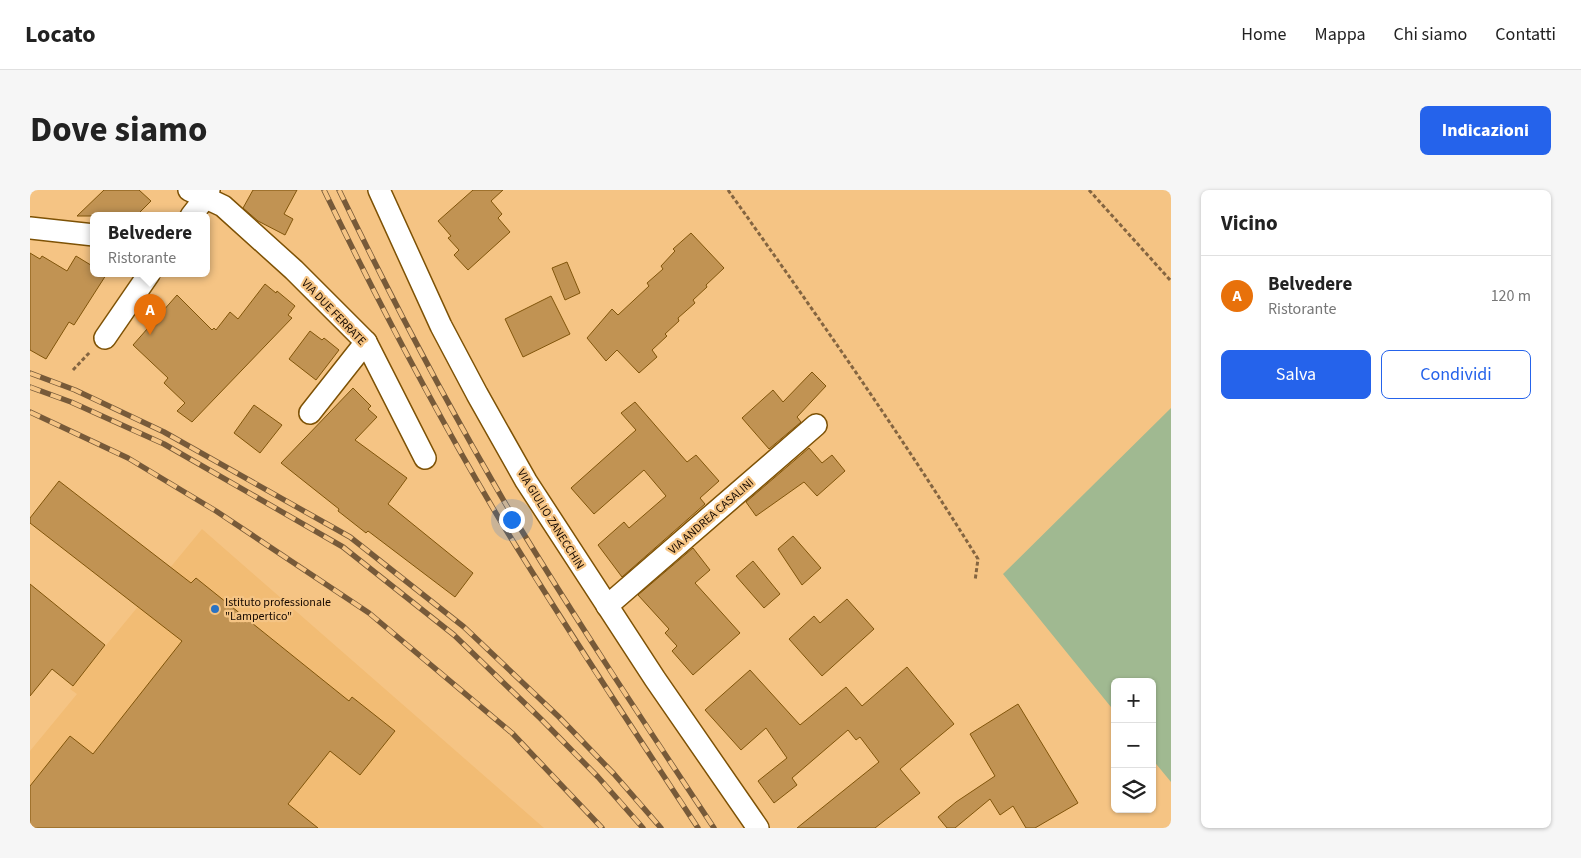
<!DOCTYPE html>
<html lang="it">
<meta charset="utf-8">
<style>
body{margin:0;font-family:"Source Sans 3",sans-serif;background:#f6f6f6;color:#222}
.controls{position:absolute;right:15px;bottom:15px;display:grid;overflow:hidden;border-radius:8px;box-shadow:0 1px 4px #0004}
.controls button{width:45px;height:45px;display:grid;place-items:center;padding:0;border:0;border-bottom:1px solid #e0e0e0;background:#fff;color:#222;font:25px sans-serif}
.you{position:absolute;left:481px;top:329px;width:18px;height:18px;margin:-12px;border:4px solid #fff;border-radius:50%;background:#1a73e8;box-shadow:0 0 0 8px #1a73e833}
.badge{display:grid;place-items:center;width:32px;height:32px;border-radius:50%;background:#2563eb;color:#fff;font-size:16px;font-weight:700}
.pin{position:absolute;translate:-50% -41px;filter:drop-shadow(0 1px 2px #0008)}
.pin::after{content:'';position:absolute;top:26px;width:18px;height:15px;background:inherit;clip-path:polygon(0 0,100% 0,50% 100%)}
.popup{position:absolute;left:60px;top:22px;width:120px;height:65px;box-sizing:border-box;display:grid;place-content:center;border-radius:8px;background:#fff;filter:drop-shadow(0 1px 4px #0005);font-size:16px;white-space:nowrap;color:#767676}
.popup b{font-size:19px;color:#222}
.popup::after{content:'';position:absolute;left:50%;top:100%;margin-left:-10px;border:10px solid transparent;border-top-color:#fff}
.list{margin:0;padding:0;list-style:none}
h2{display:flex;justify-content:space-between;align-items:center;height:65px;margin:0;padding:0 20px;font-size:21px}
h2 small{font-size:16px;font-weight:400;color:#767676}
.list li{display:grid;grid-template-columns:32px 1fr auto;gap:15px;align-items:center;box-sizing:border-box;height:80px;padding:0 20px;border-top:1px solid #e0e0e0}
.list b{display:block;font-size:19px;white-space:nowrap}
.list p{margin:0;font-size:16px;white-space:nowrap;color:#767676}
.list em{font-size:16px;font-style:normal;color:#767676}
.actions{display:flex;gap:10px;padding:15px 20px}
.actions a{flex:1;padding:11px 0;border:1px solid #2563eb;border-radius:8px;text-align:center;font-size:18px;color:#2563eb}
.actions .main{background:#2563eb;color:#fff}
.icon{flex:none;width:28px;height:28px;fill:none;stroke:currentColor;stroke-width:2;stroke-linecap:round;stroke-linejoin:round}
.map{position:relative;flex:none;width:1141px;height:638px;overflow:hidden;border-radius:8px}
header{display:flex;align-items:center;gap:30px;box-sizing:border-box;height:70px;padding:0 25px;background:#fff;border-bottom:1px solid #e0e0e0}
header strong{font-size:24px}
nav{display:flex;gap:28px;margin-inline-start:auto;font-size:18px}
.intro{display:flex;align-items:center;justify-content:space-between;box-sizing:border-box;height:120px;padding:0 30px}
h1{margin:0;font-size:35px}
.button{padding:12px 22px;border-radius:8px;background:#2563eb;color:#fff;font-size:18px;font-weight:700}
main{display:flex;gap:30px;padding:0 30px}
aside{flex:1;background:#fff;border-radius:8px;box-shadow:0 1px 4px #0004}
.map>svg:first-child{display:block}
.built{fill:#f2bc74}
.green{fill:#a0b991}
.building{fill:#c19353;stroke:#81550b}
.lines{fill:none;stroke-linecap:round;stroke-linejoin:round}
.minor-casing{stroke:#7e5205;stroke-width:24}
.path{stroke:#846541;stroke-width:3;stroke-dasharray:4 2.5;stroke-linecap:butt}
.minor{stroke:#fff;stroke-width:21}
.rail-casing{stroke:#775a39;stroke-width:5.5}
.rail{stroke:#f5c484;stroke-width:4;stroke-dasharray:11;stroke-linecap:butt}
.poi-dot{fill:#2972c3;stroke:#f5c484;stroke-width:2}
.labels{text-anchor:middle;stroke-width:4.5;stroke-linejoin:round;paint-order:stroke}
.street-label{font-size:12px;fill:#170a00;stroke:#f5c484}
.poi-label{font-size:12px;fill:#170a00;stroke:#f5c484;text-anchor:start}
</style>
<header>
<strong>Locato</strong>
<nav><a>Home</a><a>Mappa</a><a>Chi siamo</a><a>Contatti</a></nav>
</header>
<div class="intro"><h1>Dove siamo</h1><a class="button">Indicazioni</a></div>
<main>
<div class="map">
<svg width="1141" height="638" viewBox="0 0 1141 638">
<rect width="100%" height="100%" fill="#f5c484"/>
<polygon class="built" points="172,339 514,638 0,638 0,561 47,504 40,499"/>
<polygon class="green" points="1141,218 1141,592 1122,569 1122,492 1085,492 1085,522 973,384"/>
<g class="building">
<polygon points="74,0 109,0 121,11 106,26 47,26"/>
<polygon points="223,0 267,0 254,24 263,29 255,45 228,31 213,18"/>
<polygon points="443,0 473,0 461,11 472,24 468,28 480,42 438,80 424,65 429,60 418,48 421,46 408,31"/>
<polygon points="661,43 694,78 676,95 677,97 663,110 665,113 648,128 649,131 635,144 637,146 622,160 627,167 609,183 587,160 576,171 557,148 582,119 588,125 619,96 617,93 633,79 631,76 645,61 643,59"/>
<polygon points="0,63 10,69 12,66 37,81 46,66 64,77 64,84 76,85 44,135 39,132 16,169 0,160"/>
<polygon points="537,72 550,103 535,110 522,78"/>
<polygon points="235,94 246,103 247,101 265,116 258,125 262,128 162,232 147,221 155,213 134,193 138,188 103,155 147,105 182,140 184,138 186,140 200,122 208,129"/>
<polygon points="521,106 540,144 493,167 475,129"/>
<polygon points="280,141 292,150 294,148 309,160 286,190 259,169"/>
<polygon points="782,182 796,196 767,227 771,232 739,259 712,228 743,200 753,212"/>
<polygon points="323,198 341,216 338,219 347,227 325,250 377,288 358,314 443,383 425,407 338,341 336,343 308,321 309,319 251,273"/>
<polygon points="605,212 657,272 666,265 689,291 670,308 675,314 592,387 568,355 594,332 599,338 636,306 614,280 564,324 541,298 606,240 591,223"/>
<polygon points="224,215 252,235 230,263 204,243"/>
<polygon points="779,258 792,273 802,265 815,281 787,306 774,292 726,326 716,312"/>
<polygon points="29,291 161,393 166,388 319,511 322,507 365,541 330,585 300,561 258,614 288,638 0,638 0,596 40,546 63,564 152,451 0,333 0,328"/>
<polygon points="763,346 791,378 772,395 748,359"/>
<polygon points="663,358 680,380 665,393 710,443 663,485 642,461 647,456 635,443 639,439 608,405"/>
<polygon points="723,371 750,404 734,418 706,386"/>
<polygon points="0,394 75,455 43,496 22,479 0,506"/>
<polygon points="817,409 844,439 792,486 759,449 784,426 790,433"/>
<polygon points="877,477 924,534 870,579 890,603 845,638 767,638 849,572 830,547 826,550 818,540 762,588 767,595 744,613 728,591 757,568 736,538 711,560 675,520 720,480 770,535 816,497 832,516"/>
<polygon points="988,514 1048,613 1005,638 996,638 983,616 970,625 960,609 925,638 917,638 908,627 926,612 965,586 940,544"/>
</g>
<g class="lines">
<defs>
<g id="minor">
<polyline points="159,0 193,16 264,80 336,152 395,268"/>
<polyline points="349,0 411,136 447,204 496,291 625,489 728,638"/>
<polyline points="161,26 175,8 179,0"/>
<polyline points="0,38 64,45"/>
<polyline points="75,148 119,84"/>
<polyline points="280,223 336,152"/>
<polyline points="577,416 786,235"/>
</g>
</defs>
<use href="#minor" class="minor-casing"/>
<g class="path">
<path d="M698,0C784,121 870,243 948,369L945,391"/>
<polyline points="1059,0 1141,91"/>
<polyline points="43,180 60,162"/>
</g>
<use href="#minor" class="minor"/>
<defs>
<g id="rail">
<path d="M294,0C348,112 406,223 470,330C533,434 601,536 668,638"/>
<path d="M309,0C362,110 419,218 481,323C546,430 615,534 684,638"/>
<polyline points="0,183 45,200 134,242 320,347 434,437 529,527 584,584 631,638"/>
<polyline points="0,197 41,212 134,254 313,357 424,445 511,529 568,587 613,638"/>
<polyline points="0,222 98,268 186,321 339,423 482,543 572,638"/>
</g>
</defs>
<use href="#rail" class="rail-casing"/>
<use href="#rail" class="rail"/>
</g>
<circle class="poi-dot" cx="185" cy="419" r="5"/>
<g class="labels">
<g class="street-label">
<text transform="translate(304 122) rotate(46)" y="4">VIA DUE FERRATE</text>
<text transform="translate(681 326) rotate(-41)" y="4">VIA ANDREA CASALINI</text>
<text transform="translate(521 329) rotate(58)" y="4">VIA GIULIO ZANECCHIN</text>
</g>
<g class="poi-label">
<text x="195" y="416">Istituto professionale<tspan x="195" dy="14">"Lampertico"</tspan></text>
</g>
</g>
</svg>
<div class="controls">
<button>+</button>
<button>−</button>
<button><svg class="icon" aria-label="layers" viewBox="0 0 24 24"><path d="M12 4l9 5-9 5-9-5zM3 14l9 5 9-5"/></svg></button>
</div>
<div class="you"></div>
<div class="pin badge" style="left:120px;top:145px;background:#e8710a">A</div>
<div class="popup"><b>Belvedere</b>Ristorante</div>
</div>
<aside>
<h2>Vicino<small></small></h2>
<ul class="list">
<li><span class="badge" style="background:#e8710a">A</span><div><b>Belvedere</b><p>Ristorante</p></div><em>120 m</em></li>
</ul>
<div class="actions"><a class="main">Salva</a><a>Condividi</a></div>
</aside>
</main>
